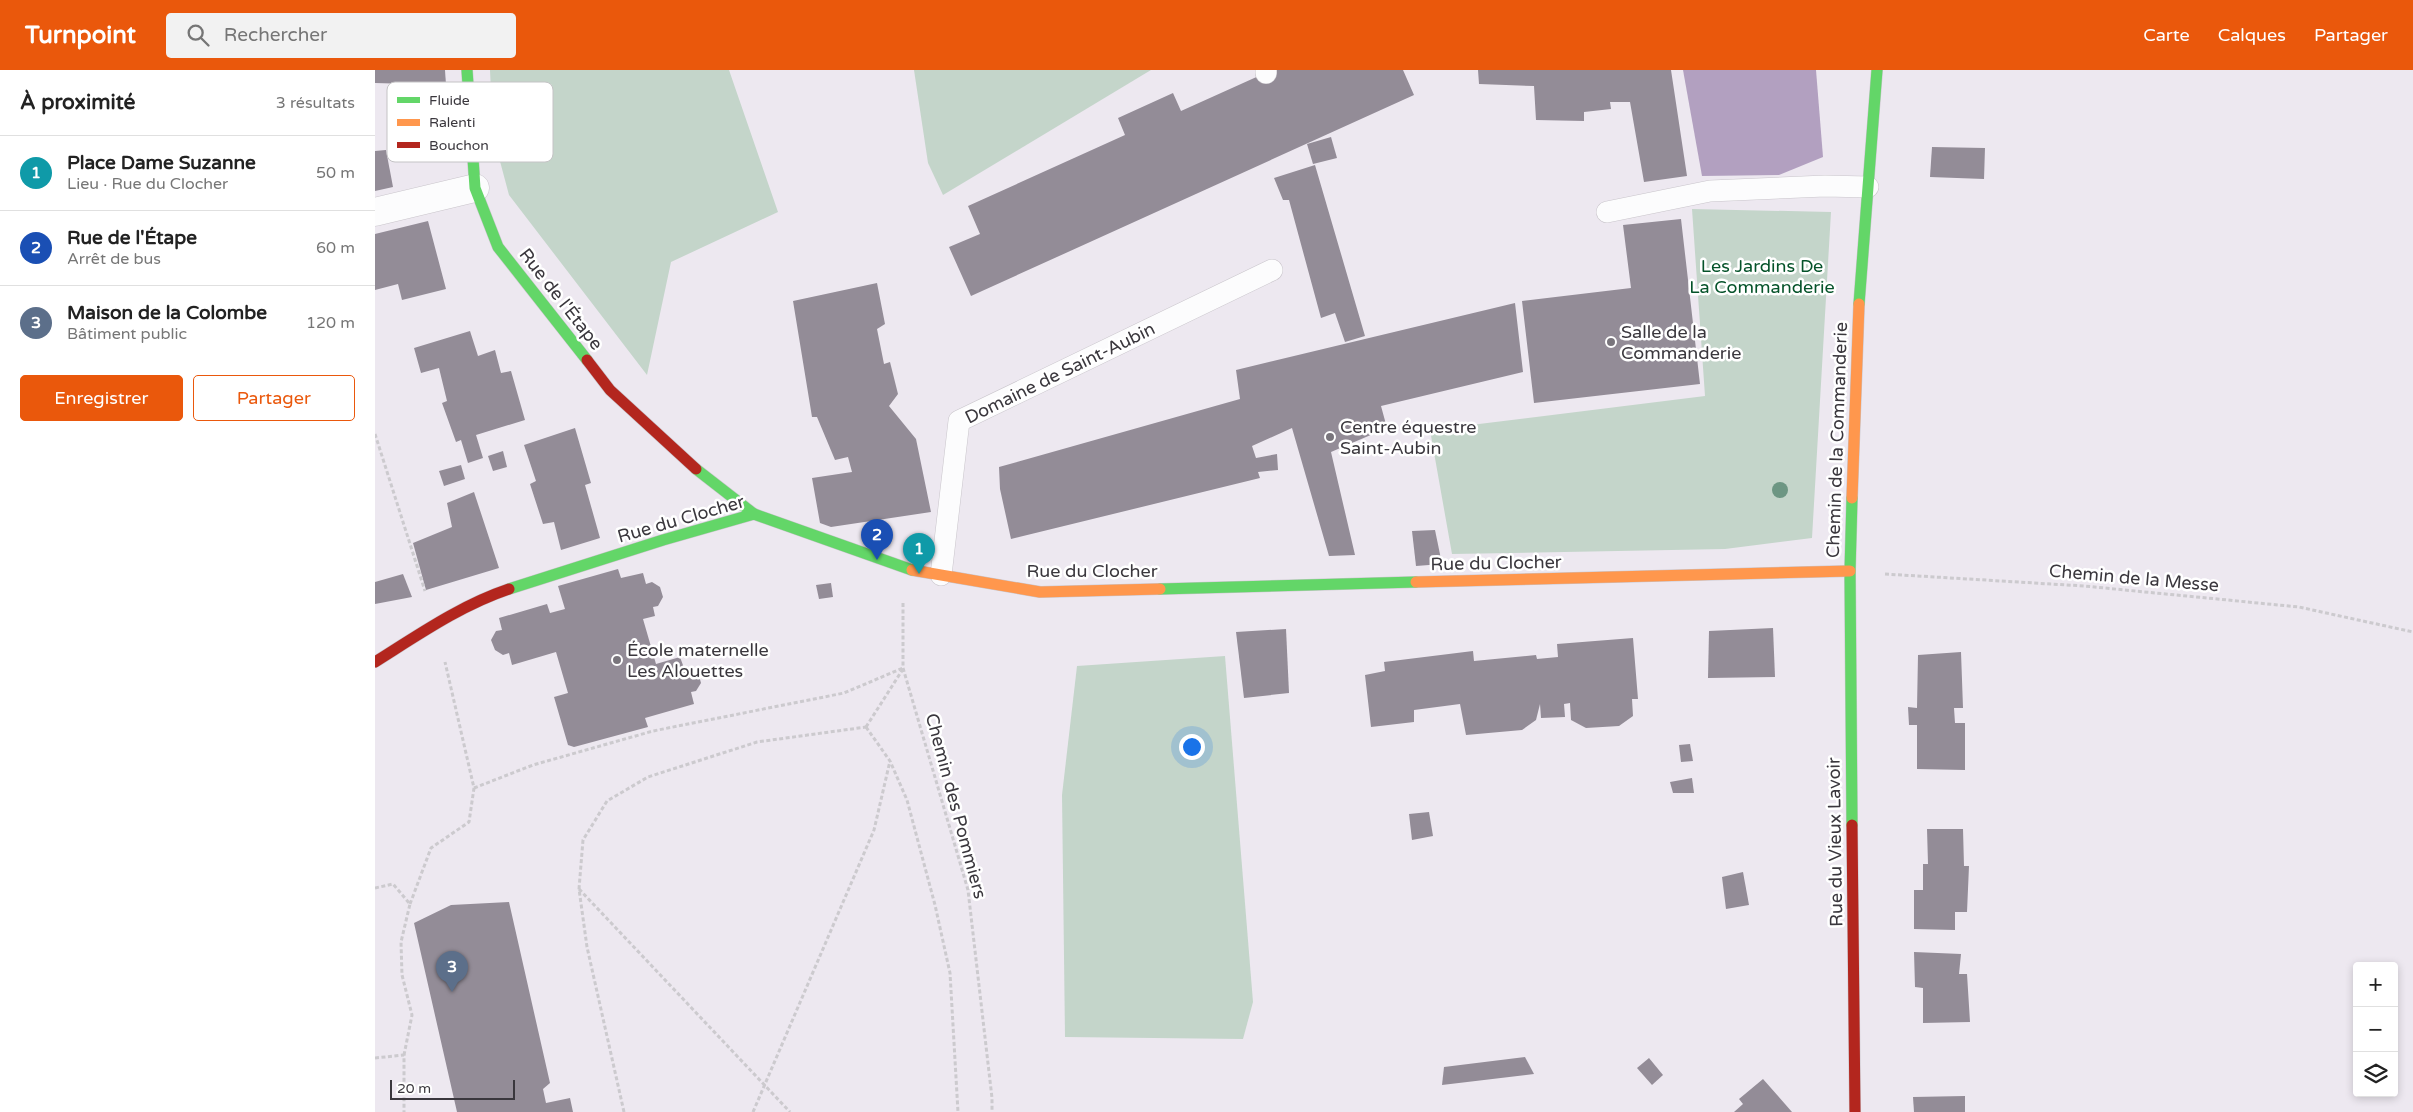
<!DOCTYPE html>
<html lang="fr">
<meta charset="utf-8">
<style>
body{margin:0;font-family:"Varela Round",sans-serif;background:#f2f2f2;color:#222}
.controls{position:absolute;right:15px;bottom:15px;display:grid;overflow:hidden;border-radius:5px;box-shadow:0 2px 8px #0003}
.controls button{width:45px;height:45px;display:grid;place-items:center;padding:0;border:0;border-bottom:1px solid #e0e0e0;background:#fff;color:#222;font:25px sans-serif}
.scale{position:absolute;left:15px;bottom:12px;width:125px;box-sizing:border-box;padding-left:5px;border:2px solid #3a373d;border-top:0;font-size:14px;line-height:18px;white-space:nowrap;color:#3a373d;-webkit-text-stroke:4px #fff;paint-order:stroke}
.you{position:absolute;left:816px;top:676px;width:18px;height:18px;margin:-12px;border:4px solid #fff;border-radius:50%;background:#1a73e8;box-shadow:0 0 0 8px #1a73e833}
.badge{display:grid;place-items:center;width:32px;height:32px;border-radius:50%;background:#ea580c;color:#fff;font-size:16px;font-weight:700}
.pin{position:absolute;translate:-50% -41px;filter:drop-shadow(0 1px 2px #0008)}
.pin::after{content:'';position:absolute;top:26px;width:18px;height:15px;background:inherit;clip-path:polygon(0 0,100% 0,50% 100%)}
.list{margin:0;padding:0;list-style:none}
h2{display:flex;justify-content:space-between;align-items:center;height:65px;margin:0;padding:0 20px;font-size:21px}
h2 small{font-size:16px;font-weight:400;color:#767676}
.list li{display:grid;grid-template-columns:32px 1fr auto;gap:15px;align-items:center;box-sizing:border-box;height:75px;padding:0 20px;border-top:1px solid #e0e0e0}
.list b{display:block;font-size:19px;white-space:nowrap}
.list p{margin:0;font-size:16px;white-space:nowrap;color:#767676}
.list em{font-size:16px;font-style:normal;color:#767676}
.actions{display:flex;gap:10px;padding:15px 20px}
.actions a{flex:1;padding:11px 0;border:1px solid #ea580c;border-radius:5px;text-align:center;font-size:18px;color:#ea580c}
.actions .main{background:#ea580c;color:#fff}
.icon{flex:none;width:28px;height:28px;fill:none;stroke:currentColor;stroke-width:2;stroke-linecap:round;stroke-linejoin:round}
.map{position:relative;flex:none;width:2038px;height:1042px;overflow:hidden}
header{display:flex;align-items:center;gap:30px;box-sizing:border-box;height:70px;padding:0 25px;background:#ea580c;color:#fff}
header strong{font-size:24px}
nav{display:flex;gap:28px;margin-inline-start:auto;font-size:18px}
.search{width:350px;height:45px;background:#f2f2f2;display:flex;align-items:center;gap:12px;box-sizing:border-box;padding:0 18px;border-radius:5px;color:#767676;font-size:19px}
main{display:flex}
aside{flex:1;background:#fff}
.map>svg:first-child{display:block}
.green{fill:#c4d5ca}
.water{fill:#b2a0c0}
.building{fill:#938c97}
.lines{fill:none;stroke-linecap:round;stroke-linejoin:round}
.lane-casing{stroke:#c9c5cb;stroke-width:22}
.street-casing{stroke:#c9c5cb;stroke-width:29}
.fast-casing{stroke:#c9c5cb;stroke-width:12}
.slow-casing{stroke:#c9c5cb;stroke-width:12}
.jam-casing{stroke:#c9c5cb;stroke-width:12}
.path{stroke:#cccace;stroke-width:3;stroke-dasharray:4 2.5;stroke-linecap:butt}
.lane{stroke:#fcfcfd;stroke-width:21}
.street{stroke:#fcfcfd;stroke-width:28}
.fast{stroke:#63d668;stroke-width:11}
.slow{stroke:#ff974d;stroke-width:11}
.jam{stroke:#b3261e;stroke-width:11}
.tree{fill:#6d9683}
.poi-dot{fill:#79757c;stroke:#fff;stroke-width:2}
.labels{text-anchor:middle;stroke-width:5;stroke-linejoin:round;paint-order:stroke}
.park-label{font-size:18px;fill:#05532a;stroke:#fff}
.street-label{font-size:18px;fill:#3a373d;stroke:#fff}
.poi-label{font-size:18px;fill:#3a373d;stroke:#fff;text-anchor:start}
.key{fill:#fff;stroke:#c4c3c5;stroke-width:1}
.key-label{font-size:14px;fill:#3a373d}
</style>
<header>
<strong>Turnpoint</strong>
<div class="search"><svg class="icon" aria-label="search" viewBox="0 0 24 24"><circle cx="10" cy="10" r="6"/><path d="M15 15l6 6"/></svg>Rechercher</div>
<nav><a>Carte</a><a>Calques</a><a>Partager</a></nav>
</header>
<main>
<aside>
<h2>À proximité<small>3 résultats</small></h2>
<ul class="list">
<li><span class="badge" style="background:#0f9aa8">1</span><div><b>Place Dame Suzanne</b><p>Lieu · Rue du Clocher</p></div><em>50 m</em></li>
<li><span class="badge" style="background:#1a4fb4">2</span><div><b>Rue de l'Étape</b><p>Arrêt de bus</p></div><em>60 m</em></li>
<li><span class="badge" style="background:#5c6f8a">3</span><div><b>Maison de la Colombe</b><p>Bâtiment public</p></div><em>120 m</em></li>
</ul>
<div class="actions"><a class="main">Enregistrer</a><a>Partager</a></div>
</aside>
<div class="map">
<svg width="2038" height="1042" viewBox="0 0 2038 1042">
<rect width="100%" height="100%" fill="#ede8f0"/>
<g class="green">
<polygon points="115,0 354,0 403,142 296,192 272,305 134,125 118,65"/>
<polygon points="539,0 776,0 568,125 553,93"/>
<polygon points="1317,139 1456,142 1437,468 1350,479 1077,484 1055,360 1330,326"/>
<polygon points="850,586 878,932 868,969 690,967 687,725 702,596"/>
</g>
<polygon class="water" points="1308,0 1441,0 1448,87 1404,105 1327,106"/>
<g class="building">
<polygon points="0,0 70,0 71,15 0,13"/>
<polygon points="897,0 1028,0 1039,25 596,226 574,177 605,164 593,136 750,65 743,48 798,23 806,41"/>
<polygon points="1103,0 1296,0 1312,106 1269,112 1255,32 1235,32 1236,39 1209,42 1209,51 1161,50 1159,16 1104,14"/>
<polygon points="956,67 962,88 938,94 932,74"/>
<polygon points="1557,77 1610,78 1609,109 1555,107"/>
<polygon points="11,80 18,117 0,121 0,81"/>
<polygon points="940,95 990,266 970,272 960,243 946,248 914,130 908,130 899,108"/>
<polygon points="1306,149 1325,314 1159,333 1147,231 1256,218 1248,155"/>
<polygon points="53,151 71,219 27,230 23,214 0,220 0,164"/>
<polygon points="502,213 510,254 502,259 509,294 515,292 523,324 514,336 541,369 556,442 456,457 445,453 437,408 477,402 473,387 460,390 442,347 437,347 418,231"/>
<polygon points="1140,233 1148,302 1006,336 1012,358 956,382 980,485 954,486 917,358 877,376 881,388 902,384 903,400 883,402 885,408 636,469 625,419 624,397 865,329 861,300"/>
<polygon points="95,261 103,286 120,280 126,303 136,301 150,350 101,365 108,388 93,393 86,370 81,372 67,333 72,331 64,298 46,303 39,278"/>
<polygon points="200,358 216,413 210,415 225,468 186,480 179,452 168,454 155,414 161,411 149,375"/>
<polygon points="128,381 132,397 118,401 113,386"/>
<polygon points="86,395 90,409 69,416 64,401"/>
<polygon points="99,422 124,498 51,520 38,473 77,457 72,433"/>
<polygon points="1060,460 1067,494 1041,496 1037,461"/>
<polygon points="243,499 246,508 268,503 271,514 277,512 285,517 288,527 283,536 278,537 280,546 268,549 281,594 305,587 309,598 314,597 323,602 326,613 321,621 316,622 319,634 270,648 273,657 199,677 193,675 179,627 193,623 181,582 137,595 134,583 128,585 120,580 116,570 121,561 127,560 124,548 172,534 175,543 190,539 183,516"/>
<polygon points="28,504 37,527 0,534 0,512"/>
<polygon points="456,513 458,527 444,529 441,515"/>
<polygon points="1398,558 1400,607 1333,608 1334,561"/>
<polygon points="911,559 914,623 869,628 861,562"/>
<polygon points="1258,568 1263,629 1257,629 1258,646 1244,656 1211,658 1196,650 1195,633 1189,634 1190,647 1166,648 1165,634 1161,650 1147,660 1091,665 1085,634 1039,640 1039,652 996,657 990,605 1010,601 1009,592 1098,581 1099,591 1161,585 1162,589 1183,587 1182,574"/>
<polygon points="1586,582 1588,638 1579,638 1580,653 1590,653 1590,700 1542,699 1542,655 1534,655 1533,637 1542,638 1543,585"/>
<polygon points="1315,674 1318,691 1306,692 1304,675"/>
<polygon points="1317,708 1319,723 1298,723 1295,712"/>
<polygon points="1054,742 1058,766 1037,770 1034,744"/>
<polygon points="1552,759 1588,759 1589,796 1594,796 1592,842 1580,842 1580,860 1539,859 1539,820 1548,820 1548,794 1553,794"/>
<polygon points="1368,802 1374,835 1351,839 1347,807"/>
<polygon points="134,832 175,1013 168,1019 171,1033 195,1028 198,1042 82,1042 39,853 76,835"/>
<polygon points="1539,882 1586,884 1584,904 1592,904 1595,952 1548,953 1548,918 1540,917"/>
<polygon points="1150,987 1159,1004 1067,1015 1069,997"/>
<polygon points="1274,988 1288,1005 1277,1015 1262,998"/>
<polygon points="1388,1009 1417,1042 1359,1042 1368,1034 1364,1029"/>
<polygon points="1590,1026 1590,1042 1539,1042 1538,1027"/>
</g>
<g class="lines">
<defs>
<g id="lane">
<polyline points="891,0 891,3"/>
<polyline points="1232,142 1335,121 1450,116 1493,117"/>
<polyline points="566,505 584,351 897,200"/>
</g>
<polyline id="street" points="0,142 100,118"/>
<g id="fast">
<polyline points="92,0 100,118 123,177 212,290"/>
<polyline points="1484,234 1502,0"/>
<polyline points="321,399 379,444"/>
<polyline points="1477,428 1475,501 1477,755"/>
<polyline points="134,519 288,470 379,444 537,500"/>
<polyline points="785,519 1041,512"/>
</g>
<g id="slow">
<polyline points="1477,428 1484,234"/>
<polyline points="537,500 665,522 785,519"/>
<polyline points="1041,512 1475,501"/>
</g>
<g id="jam">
<polyline points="212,290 235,320 321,399"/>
<path d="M0,592C43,565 86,535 134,519"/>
<polyline points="1477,755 1480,1042"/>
</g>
</defs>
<use href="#lane" class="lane-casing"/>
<use href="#street" class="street-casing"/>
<use href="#fast" class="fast-casing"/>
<use href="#slow" class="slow-casing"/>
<use href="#jam" class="jam-casing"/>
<g class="path">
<polyline points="0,364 50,521"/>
<polyline points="1510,504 1709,516 1924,537 2038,562"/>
<polyline points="528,533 528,598 593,820 617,1028 617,1042"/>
<polyline points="491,657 515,691 532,730 560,835 575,903 583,1042"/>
<polyline points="491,657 528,599"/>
<polyline points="99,718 158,695 278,661 469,623 528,598"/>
<polyline points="0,818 18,814 35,834 26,872 27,905 37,945 29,985"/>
<polyline points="204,819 415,1042"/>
<polyline points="35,834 56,778 94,752 99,718 70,592"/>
<polyline points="0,988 29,985 29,1042"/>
<polyline points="249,1042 212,877 204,819 208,770 232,731 273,707 382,672 491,657"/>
<polyline points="378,1042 499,760 515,691"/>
</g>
<use href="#lane" class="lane"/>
<use href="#street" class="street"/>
<use href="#fast" class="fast"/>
<use href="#slow" class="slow"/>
<use href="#jam" class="jam"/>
</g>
<circle class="tree" cx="1405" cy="420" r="8"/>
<g class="poi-dot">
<circle cx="1236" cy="272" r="5"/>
<circle cx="955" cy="367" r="5"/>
<circle cx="242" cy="590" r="5"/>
</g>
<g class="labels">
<g class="park-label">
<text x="1387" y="202">Les Jardins De<tspan x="1387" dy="21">La Commanderie</tspan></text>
</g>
<g class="street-label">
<text transform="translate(186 229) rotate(52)" y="6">Rue de l'Étape</text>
<text transform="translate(685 303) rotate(-26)" y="6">Domaine de Saint-Aubin</text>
<text transform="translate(1462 370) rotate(-88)" y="6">Chemin de la Commanderie</text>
<text transform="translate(306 449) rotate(-16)" y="6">Rue du Clocher</text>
<text transform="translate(1121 493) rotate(-1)" y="6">Rue du Clocher</text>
<text x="717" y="507">Rue du Clocher</text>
<text transform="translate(1759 508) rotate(5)" y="6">Chemin de la Messe</text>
<text transform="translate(581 736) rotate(75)" y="6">Chemin des Pommiers</text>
<text transform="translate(1460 772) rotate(-91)" y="6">Rue du Vieux Lavoir</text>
</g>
<g class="poi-label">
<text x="1246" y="268">Salle de la<tspan x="1246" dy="21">Commanderie</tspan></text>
<text x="965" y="363">Centre équestre<tspan x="965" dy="21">Saint-Aubin</tspan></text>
<text x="252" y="586">École maternelle<tspan x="252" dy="21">Les Alouettes</tspan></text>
</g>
</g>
<rect x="12" y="12" width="166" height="80" rx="8" class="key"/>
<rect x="22" y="27" width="23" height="6" fill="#63d668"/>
<rect x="22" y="49" width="23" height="7" fill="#ff974d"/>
<rect x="22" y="72" width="23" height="6" fill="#b3261e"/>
<g class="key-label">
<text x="54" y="35">Fluide</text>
<text x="54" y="57">Ralenti</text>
<text x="54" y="80">Bouchon</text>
</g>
</svg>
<div class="controls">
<button>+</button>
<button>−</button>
<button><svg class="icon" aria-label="layers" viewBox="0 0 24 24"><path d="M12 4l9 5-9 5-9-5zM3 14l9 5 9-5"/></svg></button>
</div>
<div class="scale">20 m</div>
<div class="you"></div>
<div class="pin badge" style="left:544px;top:504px;background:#0f9aa8">1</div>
<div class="pin badge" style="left:502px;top:490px;background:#1a4fb4">2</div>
<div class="pin badge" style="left:77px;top:922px;background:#5c6f8a">3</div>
</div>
</main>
